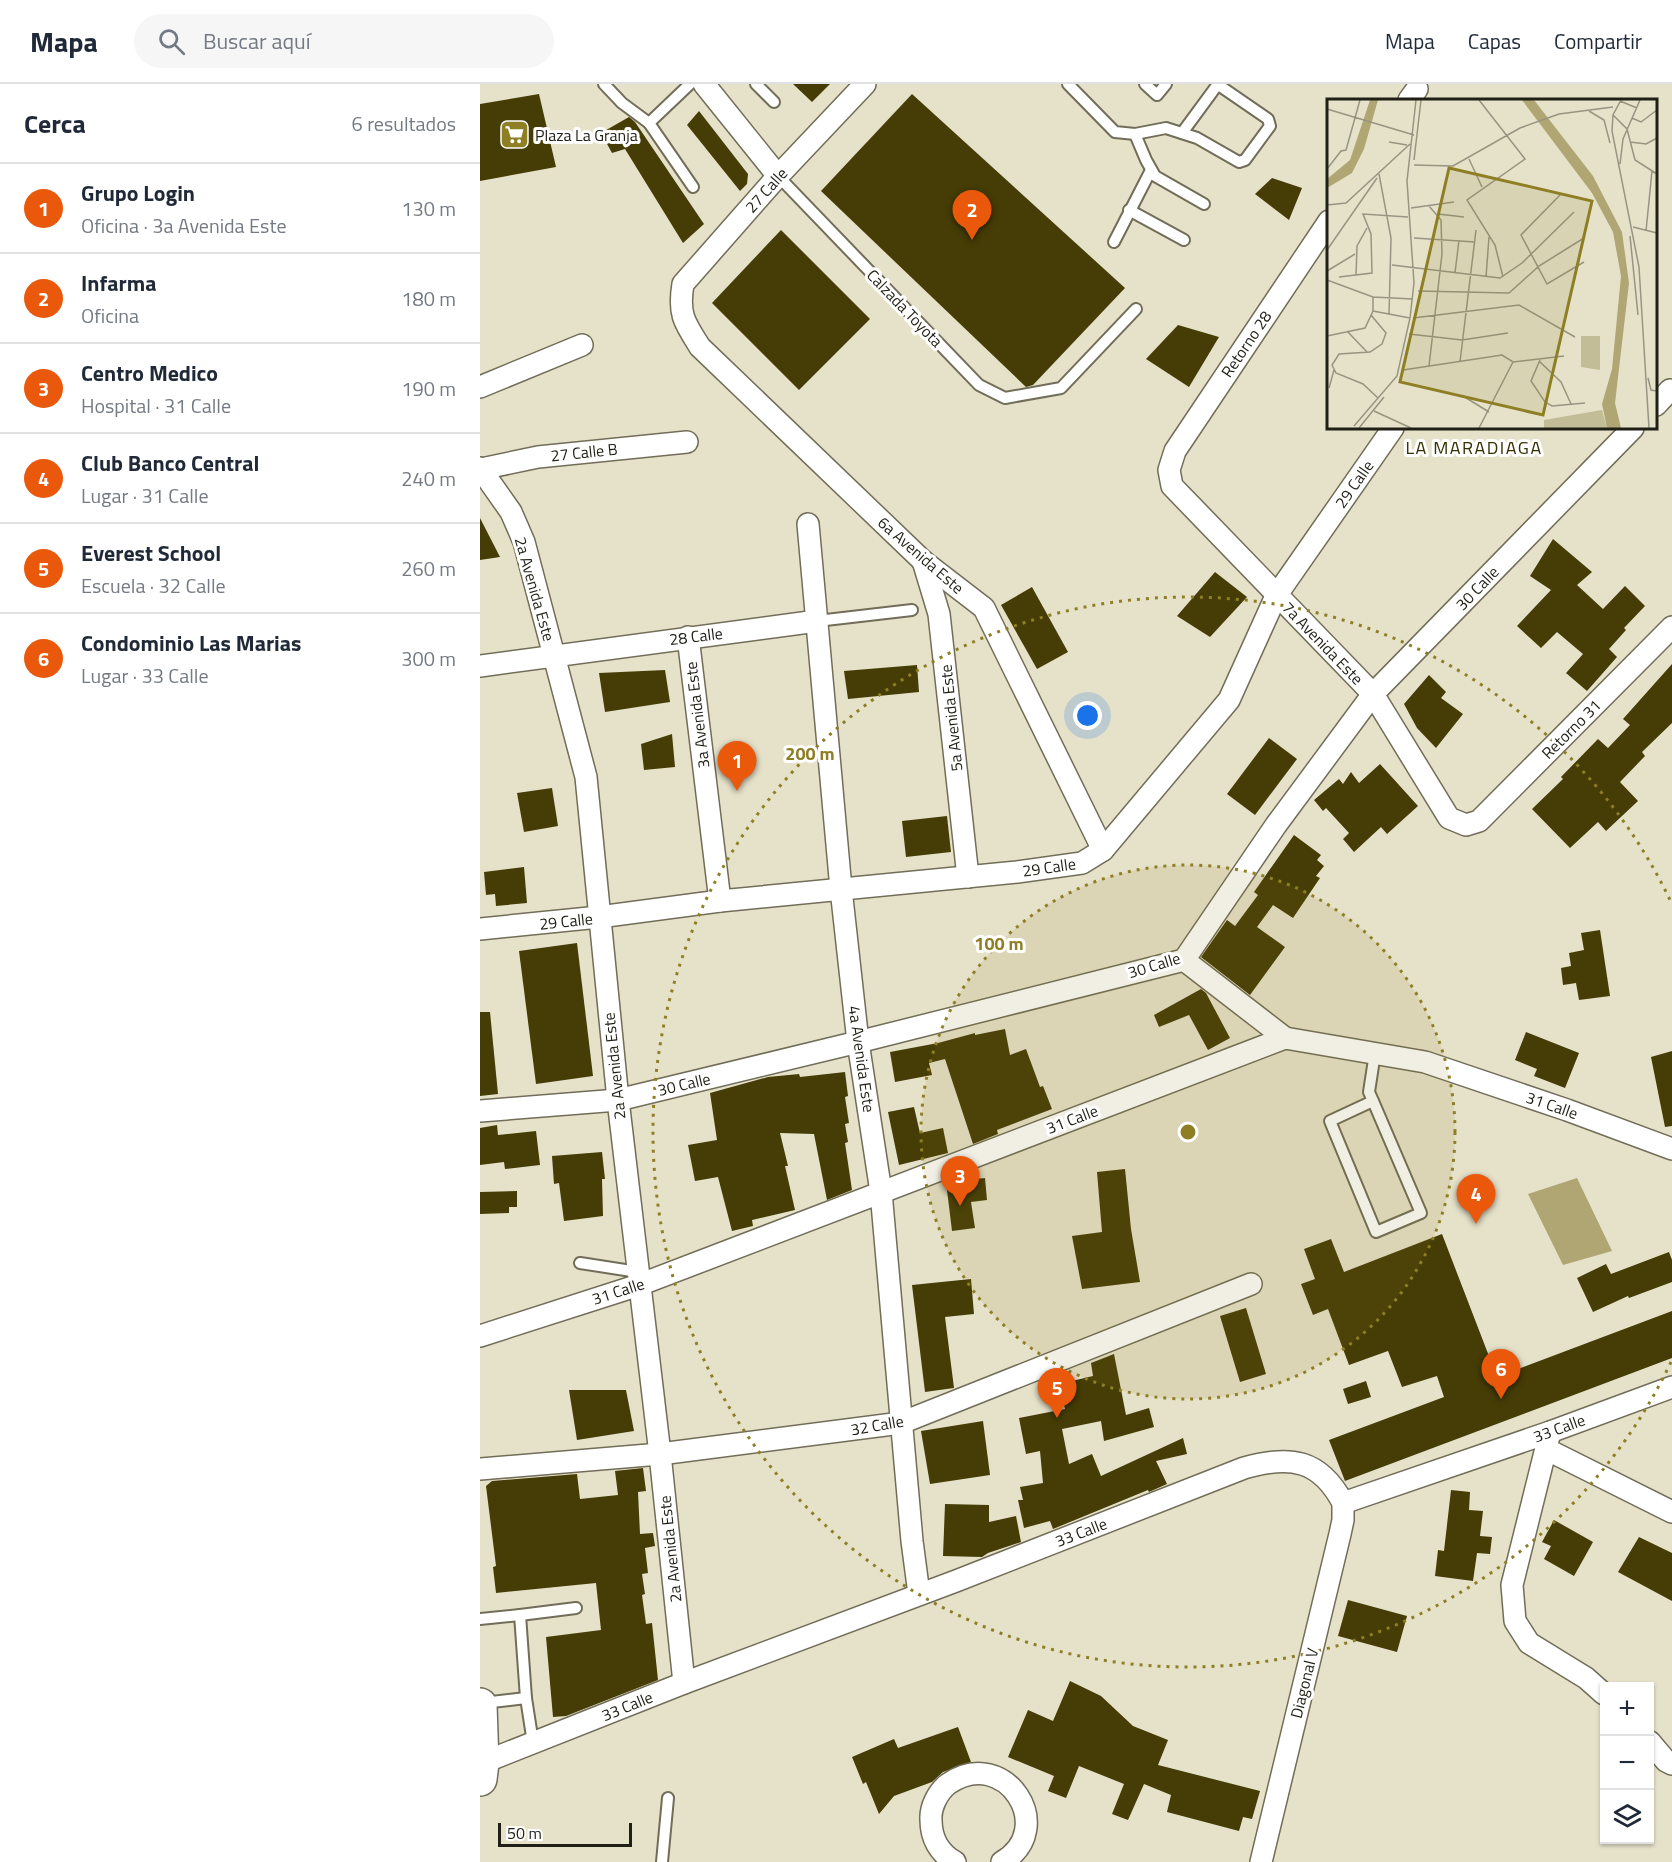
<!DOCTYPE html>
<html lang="es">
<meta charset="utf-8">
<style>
body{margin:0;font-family:"Titillium Web",sans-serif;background:#f6f6f7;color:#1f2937}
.controls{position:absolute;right:18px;bottom:18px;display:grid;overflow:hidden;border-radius:0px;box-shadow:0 2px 4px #0004}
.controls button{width:54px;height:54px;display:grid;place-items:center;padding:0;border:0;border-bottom:2px solid #e0e1e3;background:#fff;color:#1f2937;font:30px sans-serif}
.scale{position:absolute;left:18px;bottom:15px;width:134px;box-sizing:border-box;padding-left:6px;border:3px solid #201f16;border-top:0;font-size:16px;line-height:21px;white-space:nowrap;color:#201f16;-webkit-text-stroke:4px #fff;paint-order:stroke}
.you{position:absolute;left:608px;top:632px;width:21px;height:21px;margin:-15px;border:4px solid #fff;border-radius:50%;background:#1a73e8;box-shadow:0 0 0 9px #1a73e833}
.badge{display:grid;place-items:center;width:39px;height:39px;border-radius:50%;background:#ea580c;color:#fff;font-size:20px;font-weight:700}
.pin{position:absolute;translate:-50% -50px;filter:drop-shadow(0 2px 3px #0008)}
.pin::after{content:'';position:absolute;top:32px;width:21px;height:18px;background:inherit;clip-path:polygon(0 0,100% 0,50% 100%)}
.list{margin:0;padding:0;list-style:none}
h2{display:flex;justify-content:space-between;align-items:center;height:78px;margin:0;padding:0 24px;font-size:26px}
h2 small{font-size:20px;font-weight:400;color:#747a83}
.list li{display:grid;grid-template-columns:39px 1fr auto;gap:18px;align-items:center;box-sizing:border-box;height:90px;padding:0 24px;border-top:2px solid #e0e1e3}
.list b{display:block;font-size:22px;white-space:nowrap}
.list p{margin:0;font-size:20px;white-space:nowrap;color:#747a83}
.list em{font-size:20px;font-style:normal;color:#747a83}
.icon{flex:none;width:33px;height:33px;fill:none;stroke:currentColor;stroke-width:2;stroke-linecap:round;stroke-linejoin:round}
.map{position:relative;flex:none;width:1192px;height:1778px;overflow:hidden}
header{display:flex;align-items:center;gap:36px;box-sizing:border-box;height:84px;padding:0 30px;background:#fff;border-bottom:2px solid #e0e1e3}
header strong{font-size:28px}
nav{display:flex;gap:33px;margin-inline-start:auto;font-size:21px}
.search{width:420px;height:54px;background:#f6f6f7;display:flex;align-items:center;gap:15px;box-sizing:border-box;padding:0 21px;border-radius:33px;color:#747a83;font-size:22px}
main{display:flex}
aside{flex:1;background:#fff}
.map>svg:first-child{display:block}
.water{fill:#afa673}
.building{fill:#453c06}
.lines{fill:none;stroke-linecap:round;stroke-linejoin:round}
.lane-casing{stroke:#716d58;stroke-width:14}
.street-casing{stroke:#716d58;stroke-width:24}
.primary-casing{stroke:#716d58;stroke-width:36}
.lane{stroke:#fff;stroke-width:10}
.street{stroke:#fff;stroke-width:21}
.primary{stroke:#fff;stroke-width:33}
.ring{fill:none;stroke:#8e7f25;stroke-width:3;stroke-dasharray:3 6}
.labels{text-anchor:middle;stroke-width:6;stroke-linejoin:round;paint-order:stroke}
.poi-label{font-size:16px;fill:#201f16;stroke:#fff;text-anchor:start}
.street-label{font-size:16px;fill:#201f16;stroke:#fff}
.neighbourhood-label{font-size:18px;letter-spacing:1.5px;fill:#373004;stroke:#fff}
.inset-road{fill:none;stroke:#979482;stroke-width:1.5}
.view{fill:#8e7f25;fill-opacity:0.15;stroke:#8e7f25;stroke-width:3}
.inset-edge{fill:none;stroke:#201f16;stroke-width:3}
.centre{fill:#8e7f25;stroke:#fff;stroke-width:3}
.ring-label{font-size:18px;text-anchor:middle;font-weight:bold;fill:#8e7f25;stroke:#fff;stroke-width:6;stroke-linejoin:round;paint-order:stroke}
</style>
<header>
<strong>Mapa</strong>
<div class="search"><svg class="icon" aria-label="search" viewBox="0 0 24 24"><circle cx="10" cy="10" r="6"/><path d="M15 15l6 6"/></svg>Buscar aquí</div>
<nav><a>Mapa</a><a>Capas</a><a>Compartir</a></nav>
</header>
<main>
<aside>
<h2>Cerca<small>6 resultados</small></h2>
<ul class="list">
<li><span class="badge">1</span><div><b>Grupo Login</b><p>Oficina · 3a Avenida Este</p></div><em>130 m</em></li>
<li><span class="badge">2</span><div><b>Infarma</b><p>Oficina</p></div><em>180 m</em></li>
<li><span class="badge">3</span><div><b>Centro Medico</b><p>Hospital · 31 Calle</p></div><em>190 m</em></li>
<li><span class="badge">4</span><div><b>Club Banco Central</b><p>Lugar · 31 Calle</p></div><em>240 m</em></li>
<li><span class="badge">5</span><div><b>Everest School</b><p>Escuela · 32 Calle</p></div><em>260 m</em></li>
<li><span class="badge">6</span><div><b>Condominio Las Marias</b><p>Lugar · 33 Calle</p></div><em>300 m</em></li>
</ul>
</aside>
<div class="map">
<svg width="1192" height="1778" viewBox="0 0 1192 1778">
<rect width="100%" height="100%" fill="#e6e2ca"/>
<polygon class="water" points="1097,1094 1132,1167 1083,1181 1048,1110"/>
<g class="building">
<polygon points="313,0 350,0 332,18"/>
<polygon points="59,10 76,83 0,97 0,20"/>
<polygon points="432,10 645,204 553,301 546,303 341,107"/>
<polygon points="219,27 268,90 267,100 260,107 207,41"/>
<polygon points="149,33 155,38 224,140 203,159 145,65 132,69 121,49"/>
<polygon points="792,94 822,104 809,136 775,110"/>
<polygon points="301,146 390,235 319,306 232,219"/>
<polygon points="698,241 739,253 709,303 666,275"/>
<polygon points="0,434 20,473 0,476"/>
<polygon points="1073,455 1112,488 1097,501 1123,525 1145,502 1165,522 1144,544 1146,546 1129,565 1137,573 1107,607 1086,589 1103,570 1077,548 1061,564 1037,542 1071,506 1050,492"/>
<polygon points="735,488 767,513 730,553 697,532"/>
<polygon points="552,503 588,568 557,585 521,521"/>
<polygon points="1192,580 1192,639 1162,668 1165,672 1140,698 1158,717 1126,747 1118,738 1090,764 1052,725 1083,695 1081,693 1118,655 1128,664 1150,641 1143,635"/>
<polygon points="437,581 439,608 368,615 364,587"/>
<polygon points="185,586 190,618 125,628 119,589"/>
<polygon points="949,591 966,608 961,614 983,630 956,664 937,644 924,620"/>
<polygon points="192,650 195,683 164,686 161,660"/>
<polygon points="789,654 817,675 775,731 747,710"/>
<polygon points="900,680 938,722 907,750 901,743 874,768 863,755 869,749 846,724 843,727 834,716 859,695 863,700 871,688 879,699"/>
<polygon points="72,704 78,742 44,748 37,709"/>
<polygon points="467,732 471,768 426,773 422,737"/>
<polygon points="814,751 841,771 837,776 844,782 836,792 840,794 813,834 793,821 777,843 805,863 770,911 721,873 747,836 755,842 778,811 774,808"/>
<polygon points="44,783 47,819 16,822 15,810 6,811 4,788"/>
<polygon points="1120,846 1130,912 1099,916 1096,899 1083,901 1081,884 1091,882 1089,869 1104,866 1101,849"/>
<polygon points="97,859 113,992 56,1000 39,867"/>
<polygon points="721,905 726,909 750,954 728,966 709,931 679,943 674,931"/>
<polygon points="0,928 10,928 18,1010 0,1012"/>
<polygon points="525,945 530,971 546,965 560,1003 563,1002 572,1025 517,1046 518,1050 493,1060 465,975 449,979 452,991 415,998 410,968 458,959 495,949 495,951"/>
<polygon points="1046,948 1099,969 1085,1004 1054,992 1057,985 1035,976"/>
<polygon points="1192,967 1192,1042 1185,1043 1171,973"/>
<polygon points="365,988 368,1012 365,1013 369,1039 365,1040 368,1058 365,1059 372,1106 347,1116 334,1050 300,1049 308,1082 305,1082 315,1126 272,1136 273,1142 252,1147 238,1093 215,1097 208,1061 237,1056 230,1009 288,993 319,990 320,993"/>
<polygon points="434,1023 440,1049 463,1044 468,1069 419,1081 408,1028"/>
<polygon points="17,1041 18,1051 56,1047 60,1081 25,1085 24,1078 0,1081 0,1044"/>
<polygon points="122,1068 125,1095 122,1095 123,1132 84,1137 79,1099 74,1100 72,1072"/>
<polygon points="645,1085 651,1145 660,1198 602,1205 592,1152 622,1148 617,1088"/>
<polygon points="505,1094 507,1116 491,1118 495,1144 472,1147 466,1098"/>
<polygon points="37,1107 37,1123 29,1123 29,1129 0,1130 0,1108"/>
<polygon points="962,1150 1017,1293 1192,1227 1192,1274 865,1397 849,1356 964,1313 957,1292 922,1303 908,1267 869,1281 848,1225 833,1231 821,1200 835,1195 824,1165 851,1155 864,1188"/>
<polygon points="1189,1168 1192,1176 1192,1198 1149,1214 1148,1212 1113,1228 1097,1194 1126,1180 1131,1190"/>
<polygon points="491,1195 494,1230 465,1233 474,1304 445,1308 432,1201"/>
<polygon points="766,1224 786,1290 760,1298 740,1232"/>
<polygon points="634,1270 646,1331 669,1324 674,1343 624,1357 621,1337 582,1345 589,1380 612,1370 621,1392 703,1354 707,1370 676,1377 687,1400 669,1408 668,1406 573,1445 570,1437 544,1444 538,1416 543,1416 540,1403 563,1399 560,1367 546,1370 539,1334 585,1325 579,1300 613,1292 611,1279"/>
<polygon points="886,1297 891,1313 868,1320 863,1305"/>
<polygon points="89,1306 146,1306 154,1347 97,1356"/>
<polygon points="503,1337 510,1391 450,1400 441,1347"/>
<polygon points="163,1384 166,1407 158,1408 160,1450 173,1449 175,1462 165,1464 168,1489 162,1490 165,1510 162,1511 166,1540 172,1539 178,1596 86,1632 73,1633 66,1553 121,1546 116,1499 16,1509 13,1483 16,1482 6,1402 12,1397 97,1390 100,1415 138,1411 135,1387"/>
<polygon points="971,1406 990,1408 989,1426 1003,1427 1000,1452 1012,1453 1010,1470 997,1469 993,1497 955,1492 958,1466 964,1467"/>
<polygon points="465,1420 509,1421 509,1438 536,1432 541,1458 508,1469 502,1473 463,1472"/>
<polygon points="1074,1436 1113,1458 1094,1492 1064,1475 1071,1462 1062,1458"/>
<polygon points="1159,1453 1192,1469 1192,1517 1138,1488"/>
<polygon points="868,1516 927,1532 917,1568 858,1552"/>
<polygon points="590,1597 621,1612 653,1642 688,1656 678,1681 780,1707 772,1735 763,1733 759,1747 687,1728 691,1711 664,1700 648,1736 632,1730 644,1700 599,1682 586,1714 568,1707 574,1692 528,1673 548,1626 573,1637"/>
<polygon points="478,1643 491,1678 463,1688 452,1698 414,1712 399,1730 386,1698 383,1700 372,1673 414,1655 418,1664"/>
</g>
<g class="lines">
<defs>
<g id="lane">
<polyline points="124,0 142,19 169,39"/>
<polyline points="210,0 169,39 213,103"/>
<polyline points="276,0 294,18"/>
<polyline points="588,0 635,48 655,50 686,44 717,54 759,78 765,76 790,42 788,35 737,0"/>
<polyline points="665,0 677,11 686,0"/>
<polyline points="702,49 738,0"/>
<polyline points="655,50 666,76 675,92 724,120"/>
<polyline points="298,92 499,301 525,314 581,304 656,225"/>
<polyline points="649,126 704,156"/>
<polyline points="634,158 671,86"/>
<polyline points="337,537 432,526"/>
<polyline points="893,1017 850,1037 896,1148 941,1129 893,1017 889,1008 895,969"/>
<polyline points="100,1179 158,1188"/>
<polyline points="0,1535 40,1531"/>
<polyline points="3,1619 46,1614"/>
<polyline points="53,1659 46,1614 40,1531 96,1524"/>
<polyline points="182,1778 188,1714"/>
</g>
<g id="street">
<polyline points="224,0 298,92"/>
<path d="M385,0L298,92L203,200C198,230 204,238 220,263L443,477L504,524L623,766"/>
<polyline points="929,16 937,5"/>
<polyline points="849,137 695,367 689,386 692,402 893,610 969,734 986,741 999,737 1192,543"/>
<polyline points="0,303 102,261"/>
<polyline points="1176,321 1190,306"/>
<polyline points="0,384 31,428 44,458 106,693 138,1016 180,1370 204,1599"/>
<polyline points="1,385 58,373 207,358"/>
<polyline points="328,440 361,805 378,958 401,1108 432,1457 439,1510"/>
<polyline points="443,477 459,530 488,793"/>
<polyline points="208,553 240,817"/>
<polyline points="0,582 337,537"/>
<polyline points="0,845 119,833 240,817 537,788 602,779 623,766 749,616 796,512 913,344"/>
<polyline points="704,876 805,954"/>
<polyline points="0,1027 138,1016 378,958 704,876 796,741 893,610 1153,344"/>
<polyline points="0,1252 159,1201 805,954 945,978 1087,1026 1192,1065"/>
<polyline points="1070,1348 1032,1501 1035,1537 1049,1559 1106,1594 1124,1610"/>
<polyline points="1066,1365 1192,1428"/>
<polyline points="0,1385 180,1370 421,1339 771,1200"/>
<polyline points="1170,1658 1186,1677 1192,1680"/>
<path d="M2,1679L204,1599L476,1497L764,1384C810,1371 840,1375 863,1419L1070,1348L1192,1303"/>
<path d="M475,1778C459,1769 451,1754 451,1736C450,1723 458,1708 468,1700C525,1660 579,1745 522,1778"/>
<polyline points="781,1778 860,1450 863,1436 863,1419"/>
</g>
<polyline id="primary" points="0,1621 2,1679 0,1695"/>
</defs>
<use href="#lane" class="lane-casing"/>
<use href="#street" class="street-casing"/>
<use href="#primary" class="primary-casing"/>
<use href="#lane" class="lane"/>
<use href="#street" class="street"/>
<use href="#primary" class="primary"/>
</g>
<circle cx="708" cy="1048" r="267" fill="#8e7f25" fill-opacity=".12"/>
<g class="ring">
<circle cx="708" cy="1048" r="267"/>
<path d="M1191 1278A535 535 0 1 1 1191 818"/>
</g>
<defs>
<symbol id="supermarket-square" viewBox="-11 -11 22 22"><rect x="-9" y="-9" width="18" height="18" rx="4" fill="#8e7f25" stroke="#fff"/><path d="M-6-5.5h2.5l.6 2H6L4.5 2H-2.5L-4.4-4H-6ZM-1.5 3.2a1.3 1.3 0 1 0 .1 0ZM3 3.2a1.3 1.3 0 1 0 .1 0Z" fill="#fff"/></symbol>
</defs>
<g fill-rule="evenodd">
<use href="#supermarket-square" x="18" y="34" width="33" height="33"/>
</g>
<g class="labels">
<g class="poi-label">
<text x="55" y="57">Plaza La Granja</text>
</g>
<g class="street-label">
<text transform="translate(286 106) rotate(-48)" y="6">27 Calle</text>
<text transform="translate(425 224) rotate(46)" y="6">Calzada Toyota</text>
<text transform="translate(766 260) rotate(-56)" y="6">Retorno 28</text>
<text transform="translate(104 368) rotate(-6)" y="6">27 Calle B</text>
<text transform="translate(874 400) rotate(-55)" y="6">29 Calle</text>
<text transform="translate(441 471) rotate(41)" y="6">6a Avenida Este</text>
<text transform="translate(997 504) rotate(-46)" y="6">30 Calle</text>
<text transform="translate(55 505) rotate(74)" y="6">2a Avenida Este</text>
<text transform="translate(216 552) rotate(-7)" y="6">28 Calle</text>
<text transform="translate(843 559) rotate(46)" y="6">7a Avenida Este</text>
<text transform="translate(217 631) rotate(-97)" y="6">3a Avenida Este</text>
<text transform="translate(471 634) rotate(-96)" y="6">5a Avenida Este</text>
<text transform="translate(1091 645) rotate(-45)" y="6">Retorno 31</text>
<text transform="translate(569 783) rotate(-8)" y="6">29 Calle</text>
<text transform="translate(86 837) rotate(-6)" y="6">29 Calle</text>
<text transform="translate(674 881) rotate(-17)" y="6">30 Calle</text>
<text transform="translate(382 975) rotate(82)" y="6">4a Avenida Este</text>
<text transform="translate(134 982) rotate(-96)" y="6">2a Avenida Este</text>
<text transform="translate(204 1000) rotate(-13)" y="6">30 Calle</text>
<text transform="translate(1072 1021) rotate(19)" y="6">31 Calle</text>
<text transform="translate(592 1035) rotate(-21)" y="6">31 Calle</text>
<text transform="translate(138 1207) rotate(-18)" y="6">31 Calle</text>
<text transform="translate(397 1341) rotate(-10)" y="6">32 Calle</text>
<text transform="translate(1079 1344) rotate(-20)" y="6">33 Calle</text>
<text transform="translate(601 1448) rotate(-21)" y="6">33 Calle</text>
<text transform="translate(190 1465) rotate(-96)" y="6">2a Avenida Este</text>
<text transform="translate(824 1599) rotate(-76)" y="6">Diagonal V</text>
<text transform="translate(147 1622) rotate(-22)" y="6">33 Calle</text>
</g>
<g class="neighbourhood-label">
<text x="994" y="370">LA MARADIAGA</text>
</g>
</g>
<g transform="translate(847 15)">
<rect width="330" height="330" fill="#e6e2ca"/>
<path d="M254,237H273V271L254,268ZM275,311L280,329H217V321Z" fill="#c2bc97"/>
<path d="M43,1H51L37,50L25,74L0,89V80L23,61ZM195,1H207L266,77L295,133L302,184L288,304L294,329H280L275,305L285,270L294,177L286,133L265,94Z" fill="#afa673"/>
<path class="inset-road" d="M152,1L198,60L140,101L168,146L176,178M294,1L286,16L285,32L312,168L322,329M293,2L310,9M0,10L87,36M262,12L277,21L283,44M286,16L300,30L308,61L330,75M305,19L314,23L330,11M62,43L80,46M303,43L319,45L330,39M142,60L155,88M87,61L94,1M293,65L296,40L313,1M87,66L126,67L193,29L232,15L286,8M0,70L14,52L19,51L33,1M52,75L64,139L62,215M234,95L194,136L220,185L257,163M0,106L19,104L83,45M102,107L114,121L115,155L102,267M84,109L127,103M111,115L137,118M306,128L330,134M319,132L325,72M303,137L311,216M87,139L148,143M0,151L50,79M65,166L173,179L195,164L247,113M0,172L28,155M128,174L132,141M29,177L30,147L40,129M12,178L45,174L44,135L36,115L81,118M159,178L162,138M0,181L46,198L86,200M91,192L182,194L212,167L257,139M46,212L83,219M44,216L59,234L55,245L43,253L12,255L5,266L9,274L36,285L51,299M86,219L192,206L248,238M20,232L40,253M82,235L135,241L181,234M0,237L38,229L46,212V198M213,261L204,282L218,303L225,307L258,304M212,262L234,283L244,305M133,263L149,131M76,271L175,256L186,263L237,257M321,279L324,291L330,292M2,289L7,271M136,297L162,313M47,312L84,329M27,327L70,277L83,219L87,184L80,82L89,1M32,329L57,298M152,329L186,263"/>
<path class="view" d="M122,69L265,102L216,316L73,283Z"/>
<rect width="330" height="330" class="inset-edge"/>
</g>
<circle cx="708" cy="1048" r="9" class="centre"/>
<g class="ring-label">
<text x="330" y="676">200 m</text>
<text x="519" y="866">100 m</text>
</g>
</svg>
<div class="controls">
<button>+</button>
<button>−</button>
<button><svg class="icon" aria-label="layers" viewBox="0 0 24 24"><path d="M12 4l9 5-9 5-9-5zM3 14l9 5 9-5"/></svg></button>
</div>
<div class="scale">50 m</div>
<div class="you"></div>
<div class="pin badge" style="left:257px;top:707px">1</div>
<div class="pin badge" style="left:492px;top:156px">2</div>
<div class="pin badge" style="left:480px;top:1122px">3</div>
<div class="pin badge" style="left:996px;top:1140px">4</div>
<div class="pin badge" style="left:577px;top:1334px">5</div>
<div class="pin badge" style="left:1021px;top:1315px">6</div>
</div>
</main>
